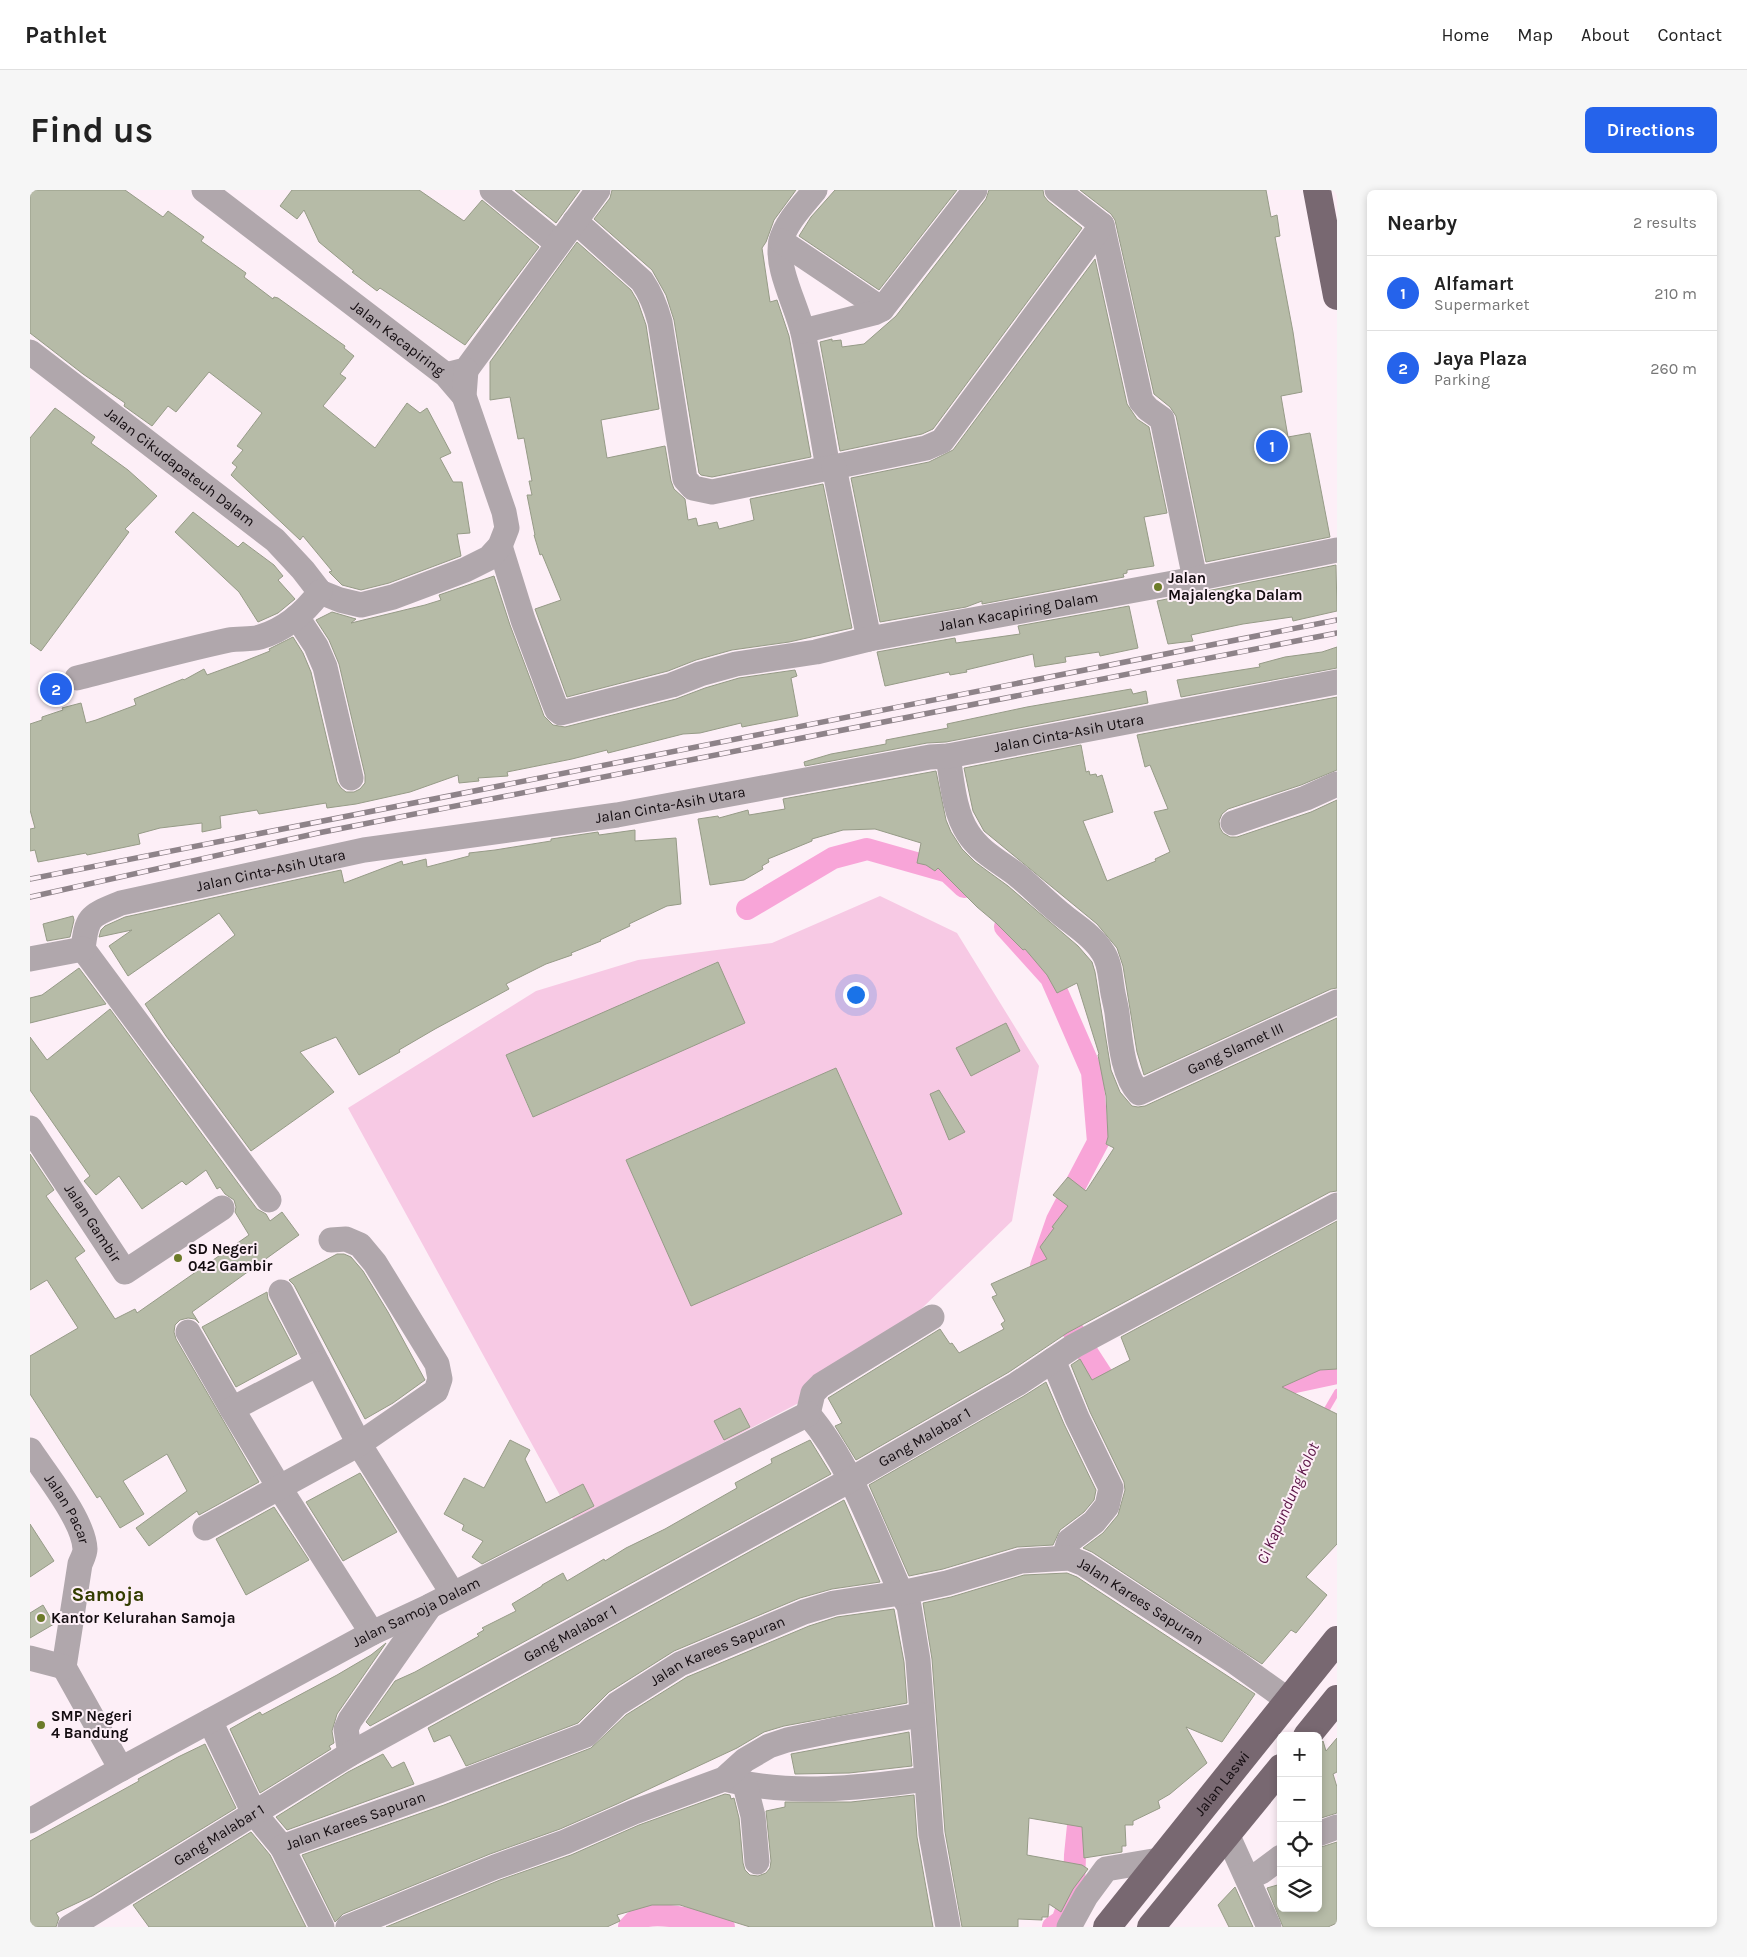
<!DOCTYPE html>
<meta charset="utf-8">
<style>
body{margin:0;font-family:Karla,sans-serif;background:#f6f6f6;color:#222}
.controls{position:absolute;right:15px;bottom:15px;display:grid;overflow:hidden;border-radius:8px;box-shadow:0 2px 8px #0003}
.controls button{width:45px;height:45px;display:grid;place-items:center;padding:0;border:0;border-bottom:1px solid #e0e0e0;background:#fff;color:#222;font:25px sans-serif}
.you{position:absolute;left:825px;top:804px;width:18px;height:18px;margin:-12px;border:4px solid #fff;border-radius:50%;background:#1a73e8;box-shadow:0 0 0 8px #1a73e833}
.badge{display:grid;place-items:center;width:32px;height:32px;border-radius:50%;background:#2563eb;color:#fff;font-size:16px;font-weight:700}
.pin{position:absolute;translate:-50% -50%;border:2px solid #fff;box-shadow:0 1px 5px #0006}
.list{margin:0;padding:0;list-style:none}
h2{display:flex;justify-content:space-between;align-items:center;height:65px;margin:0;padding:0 20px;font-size:21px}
h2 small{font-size:16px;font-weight:400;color:#767676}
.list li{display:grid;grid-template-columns:32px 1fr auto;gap:15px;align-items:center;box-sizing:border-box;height:75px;padding:0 20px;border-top:1px solid #e0e0e0}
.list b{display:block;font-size:19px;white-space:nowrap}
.list p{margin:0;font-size:16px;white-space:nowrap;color:#767676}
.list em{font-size:16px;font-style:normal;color:#767676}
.icon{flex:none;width:28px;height:28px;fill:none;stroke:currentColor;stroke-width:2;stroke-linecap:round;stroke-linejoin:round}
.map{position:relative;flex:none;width:1307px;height:1737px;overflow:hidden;border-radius:8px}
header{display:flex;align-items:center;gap:30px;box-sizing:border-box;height:70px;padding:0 25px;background:#fff;border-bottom:1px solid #e0e0e0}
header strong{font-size:24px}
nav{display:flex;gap:28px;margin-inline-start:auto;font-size:18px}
.intro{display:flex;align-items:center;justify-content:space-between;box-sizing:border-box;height:120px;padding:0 30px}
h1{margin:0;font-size:35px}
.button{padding:12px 22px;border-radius:8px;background:#2563eb;color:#fff;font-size:18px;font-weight:700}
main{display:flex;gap:30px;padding:0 30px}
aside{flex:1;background:#fff;border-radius:8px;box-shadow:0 2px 8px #0003}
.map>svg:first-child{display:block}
.green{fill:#f7c9e4;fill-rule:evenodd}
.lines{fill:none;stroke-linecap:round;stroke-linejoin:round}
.stream{stroke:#f8a5d8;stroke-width:6}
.canal{stroke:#f8a5d8;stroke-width:22}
.building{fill:#b6bba7;stroke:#969b87}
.minor{stroke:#b0a7ac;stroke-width:25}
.primary{stroke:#786871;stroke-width:28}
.rail-casing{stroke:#8e8389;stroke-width:5.5}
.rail{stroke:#fdeff7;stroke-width:4;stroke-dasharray:11;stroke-linecap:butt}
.poi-dot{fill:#6c7b29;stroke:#fdeff7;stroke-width:2}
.labels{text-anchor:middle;stroke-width:4;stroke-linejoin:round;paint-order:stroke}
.street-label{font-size:15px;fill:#130c10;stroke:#fdeff7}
.poi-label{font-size:15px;font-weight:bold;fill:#130c10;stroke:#fdeff7;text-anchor:start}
.water-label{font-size:16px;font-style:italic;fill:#5a1345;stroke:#fdeff7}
.district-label{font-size:20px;font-weight:bold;fill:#333d00;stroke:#fdeff7}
</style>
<header>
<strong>Pathlet</strong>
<nav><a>Home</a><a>Map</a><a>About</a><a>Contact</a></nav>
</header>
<div class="intro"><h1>Find us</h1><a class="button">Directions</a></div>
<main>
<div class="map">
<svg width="1307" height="1737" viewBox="0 0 1307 1737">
<rect width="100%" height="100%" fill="#fdeff7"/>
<path class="green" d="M850,706L927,743L1009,876L982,1031L824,1184L544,1331L318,918L506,801L608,770L742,753ZM687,772L715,833L615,877L589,815ZM575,822L503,927L502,926L476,865ZM806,878L833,939L707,921ZM695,926L722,988L623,1031L596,970ZM845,963L872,1024L773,1068L746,1006Z"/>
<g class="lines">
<polyline class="stream" points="1293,1226 1307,1202"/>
<g class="canal">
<polyline points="717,719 803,668 837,659 918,682 934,697"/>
<polyline points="975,737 1021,788 1062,882 1068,952 1027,1030 1011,1076 1036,1130 1088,1210"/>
<polyline points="1233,1191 1265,1192 1307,1183"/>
<path d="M599,1737C602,1734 605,1730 608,1729C627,1719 673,1732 694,1737"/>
<polyline points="1023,1737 1032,1731 1044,1699 1045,1665 1051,1606"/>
</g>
</g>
<g class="building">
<polygon points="0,0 95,0 133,27 138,21 174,47 171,51 216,83 214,87 243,109 244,107 248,108 315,156 314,158 324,166 310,184 316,188 293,216 345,258 377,213 390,223 397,218 421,263 410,268 423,292 432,292 440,343 427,344 431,366 359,393 331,400 312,395 299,382 302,381 273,346 270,350 201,285 207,277 202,273 213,260 207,256 232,223 179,182 146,222 138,216 122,236 94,216 95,213 53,184 0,143"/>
<polygon points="262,0 389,0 434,31 452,10 509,57 435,155 350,98 347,101 322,82 324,81 289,52 274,20 267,29 250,16"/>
<polygon points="485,0 550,0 526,33"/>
<polygon points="582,0 766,0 744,30 736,52 732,58 740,112 747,110 759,146 781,267 682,287 671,285 669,283 644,130 636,105 622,80 564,29 580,8"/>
<polygon points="805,0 927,0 849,100 769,46 781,27"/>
<polygon points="959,0 1013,0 1014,6 1018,11 1052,38 903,239 892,244 810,261 790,152 802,149 802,151 811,150 812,157 834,154 866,126 956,9"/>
<polygon points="1050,0 1236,0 1241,27 1247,25 1250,46 1245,47 1263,142 1272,202 1251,206 1258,247 1280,243 1300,347 1176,372 1146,226 1140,217 1124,204 1085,30 1081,24"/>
<polygon points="547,52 601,100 608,112 616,135 629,219 571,230 577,268 635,256 641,291 644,299 655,309 658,330 666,328 668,336 687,332 689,339 724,330 720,309 793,294 822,438 759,452 702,460 666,470 638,481 537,507 505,419 531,410 512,364 510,365 504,345 505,345 497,305 502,305 499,291 502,291 494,248 488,249 480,207 460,210 460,172"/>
<polygon points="1065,69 1097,214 1107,229 1119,237 1137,323 1114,327 1124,376 1097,380 1097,383 1093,384 1094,387 952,414 952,411 936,417 850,432 821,288 899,272 923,260"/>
<polygon points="25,218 65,247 61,253 98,280 127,306 95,339 99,342 11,461 0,453 0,248"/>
<polygon points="163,322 208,357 213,352 244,375 253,386 248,390 265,409 248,423 228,432 209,402 145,342"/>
<polygon points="1306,375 1307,421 1263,431 1262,427 1213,434 1161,445 1163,451 1138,454 1127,411"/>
<polygon points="464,386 480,435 510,515 514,526 523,535 535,537 646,509 675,498 709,488 765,480 767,486 761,488 768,526 712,537 711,533 670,543 653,544 578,563 577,560 542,569 477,582 478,586 448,588 449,591 429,593 428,585 380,602 326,614 297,618 296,613 229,624 227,620 190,626 191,638 172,642 172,633 130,638 108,644 110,654 57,665 56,663 8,672 5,660 0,661 0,639 5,638 0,620 0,534 12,530 12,527 33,520 32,518 51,513 56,533 66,530 106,515 104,509 153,489 154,490 174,479 177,485 210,473 240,461 239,459 263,447 273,463 281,482 307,592 311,598 316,602 324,602 330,599 335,593 335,585 309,474 299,450 286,430 302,422 326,429 321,433 395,415 411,410 409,405"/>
<polygon points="1099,416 1108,458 1070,466 1069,462 1035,467 1036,472 1005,477 1003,464 936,480 937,482 920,485 919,482 855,496 847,462 925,448 926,453 990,444 988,436"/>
<polygon points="1307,457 1307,478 1151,507 1147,490 1230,477 1229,474 1255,467 1292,462"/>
<polygon points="1101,499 1103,504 1116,501 1118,513 916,552 897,553 775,576 774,572 801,564 856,554 856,550 918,538 917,534 997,517"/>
<polygon points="1307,507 1307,580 1271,595 1198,619 1192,624 1189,631 1190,638 1193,643 1200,647 1207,647 1281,622 1307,610 1307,798 1301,799 1114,885 1107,862 1093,776 1087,758 1067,734 954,641 943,621 934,578 1051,555 1056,582 1059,581 1060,585 1066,584 1067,587 1072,585 1083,622 1053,631 1077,691 1126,671 1125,669 1140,662 1124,622 1138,619 1120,575 1115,577 1107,545"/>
<polygon points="906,581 916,630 921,642 932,659 945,672 978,696 1048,756 1062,772 1065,782 1081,880 1090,902 1102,916 1108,917 1115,916 1307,828 1307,1001 1300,1002 1037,1143 979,1182 826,1270 805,1236 812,1233 798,1208 910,1139 920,1154 922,1153 929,1163 974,1139 971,1134 975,1131 962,1107 967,1105 961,1094 1017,1069 1010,1057 1024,1038 1022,1037 1038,1016 1023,1005 1038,987 1056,1001 1084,958 1076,954 1078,947 1076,906 1068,865 1069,864 1047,793 1027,803 1017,785 995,759 993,760 966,733 947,717 908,678 905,681 896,675 887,673 891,653 845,639 813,640 782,649 782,651 738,669 739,672 732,676 733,679 714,690 680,695 668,629 688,626 689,628 718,620 719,625 755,619 753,609"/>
<polygon points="605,640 605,651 646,648 651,714 637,716 599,734 600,736 570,750 571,751 541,763 542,765 516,774 476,794 479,799 405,839 369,860 370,862 329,885 306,847 270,862 304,902 221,961 136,846 115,814 205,745 189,723 98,786 79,756 102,740 69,747 71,740 75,736 95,727 311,680 314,693 372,671 373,675 396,669 397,677 439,666 439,663 465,660 521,651 521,649 568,642 569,645"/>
<polygon points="43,726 44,730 40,747 17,751 13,734"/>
<polygon points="688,772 715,833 503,927 476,865"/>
<polygon points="49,778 76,814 0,833 0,808 12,805"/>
<polygon points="80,819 227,1019 236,1024 240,1031 252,1022 269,1045 162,1122 169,1133 165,1129 158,1128 150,1130 145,1135 144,1142 146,1149 229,1292 169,1325 167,1321 119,1356 106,1338 157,1301 137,1264 93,1291 114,1324 90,1338 70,1306 67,1308 0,1204 0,1166 48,1138 17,1090 0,1100 0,964 24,1000 16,1006 55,1061 45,1068 85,1129 105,1119 107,1123 219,1045 205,1022 206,1017 204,1010 195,1004 190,997 187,999 176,980 156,995 152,991 112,1019 89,986 66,1005 54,991 60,986 0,900 0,847 17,870"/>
<polygon points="976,833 990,861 941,886 926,858"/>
<polygon points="806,878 872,1024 661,1116 596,970"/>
<polygon points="909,900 935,942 919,950 900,904"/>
<polygon points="1307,1031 1307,1179 1290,1180 1252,1197 1307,1224 1307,1354 1276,1387 1297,1405 1266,1443 1261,1440 1232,1474 1062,1362 1053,1358 1073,1343 1088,1325 1095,1300 1094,1292 1060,1222 1041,1175 1050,1169 1062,1190 1100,1170 1091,1147"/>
<polygon points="307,1064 314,1064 321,1067 333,1081 358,1122 395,1190 363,1213 335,1229 264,1095 259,1090"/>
<polygon points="237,1102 238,1109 267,1164 206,1197 172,1137"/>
<polygon points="1016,1192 1034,1234 1066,1300 1064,1310 1054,1322 1030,1340 1023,1355 987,1357 913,1379 879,1386 839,1295 994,1206"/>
<polygon points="710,1218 720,1237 694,1250 684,1231"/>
<polygon points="480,1250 500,1260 495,1269 516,1313 553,1294 564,1316 452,1374 442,1367 453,1351 432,1340 434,1335 414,1324 434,1288 454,1298"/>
<polygon points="780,1250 801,1284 340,1536 336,1532 365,1491 385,1482 449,1446 447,1444 454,1440 452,1438 486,1421 482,1414 512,1396 512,1395 533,1383 537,1391 574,1369 575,1371 596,1358 635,1339 707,1298 705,1293 742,1273 741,1269"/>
<polygon points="330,1283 367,1342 313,1371 276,1312"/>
<polygon points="814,1310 850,1392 802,1399 770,1408 644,1461 579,1502 548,1533 436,1576 420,1545 404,1552 398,1538"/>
<polygon points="244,1317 279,1370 216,1405 186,1349"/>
<polygon points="0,1334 24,1371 0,1387"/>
<polygon points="1037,1383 1047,1387 1225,1504 1192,1552 1156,1537 1177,1573 1140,1604 1128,1611 1130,1618 1103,1631 1103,1635 1095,1635 1096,1656 1092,1656 1092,1662 1054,1668 1052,1637 999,1628 997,1665 1052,1675 1058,1679 1043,1699 1031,1722 1019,1714 1018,1727 1012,1727 1012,1730 988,1729 988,1737 932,1737 915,1642 902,1469 893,1413 921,1407 994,1385"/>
<polygon points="13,1415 24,1434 0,1448 0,1423"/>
<polygon points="864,1419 874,1472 877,1513 754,1536 734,1542 707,1558 587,1614 530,1639 460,1664 313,1724 305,1732 272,1665 414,1615 561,1558 596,1525 657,1487 779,1436 807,1427"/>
<polygon points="356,1453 307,1524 302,1541 304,1553 299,1556 301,1559 230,1603 200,1539 230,1522 232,1525 307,1485 341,1465"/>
<polygon points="879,1542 882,1576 819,1583 765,1584 761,1564"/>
<polygon points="1307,1548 1307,1582 1303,1584 1307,1597 1307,1623 1288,1629 1288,1557 1293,1551 1296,1561"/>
<polygon points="175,1554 206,1618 62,1706 26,1723 29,1728 26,1737 0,1737 0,1651 109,1591 108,1589 148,1567"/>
<polygon points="353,1564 362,1578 374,1572 384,1594 257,1640 246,1627 318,1582"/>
<polygon points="695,1604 700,1605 701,1609 704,1608 709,1628 713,1673 715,1680 720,1685 728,1686 736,1683 740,1678 741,1671 736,1621 755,1617 755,1612 821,1612 884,1605 887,1647 903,1737 720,1737 650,1715 622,1715 587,1725 590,1731 577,1737 356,1737 470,1690 541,1665 609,1635"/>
<polygon points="221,1642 240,1665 276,1737 119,1737 103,1715"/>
<polygon points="1307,1652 1307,1733 1298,1737 1253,1737 1237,1698 1251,1694 1251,1718 1288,1718 1288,1658"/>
<polygon points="1205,1697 1223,1737 1199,1737 1188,1715"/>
</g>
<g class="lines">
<g class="minor">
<path id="s1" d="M174,0L416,185L434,206"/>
<polyline points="462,0 528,54"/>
<path d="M785,0C773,15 756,32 751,51C745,78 767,116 773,143C783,188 790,233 798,278"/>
<polyline points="1027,0 1072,35 1111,211 1118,219 1132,229 1165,389"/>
<path d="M545,31L612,91C621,104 626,117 630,132L655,289L663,298L682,302L896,258L912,251L1072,35"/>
<polyline points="751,51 852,119"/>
<polyline points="773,141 844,123 852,119 945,0"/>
<path id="s2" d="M0,162L245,350L273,380L290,402"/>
<polyline points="420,184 436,180 568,0"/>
<polyline points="804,277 839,449"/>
<path id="s3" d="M470,356L493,430L523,510L527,520L531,523L642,495L670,484L706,474L786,462L839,449L1165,389L1307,360"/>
<polyline points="290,402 310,410 331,415 363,407 435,380 459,368 470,356 477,338 474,322 434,206 436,180"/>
<polyline points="267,427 286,456 295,477 321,588"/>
<path d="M47,488C98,475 148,461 199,450C209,448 220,450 230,447C254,440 275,422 290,402"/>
<path id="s4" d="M918,566C922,591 924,622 938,643C950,662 970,672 987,685C1002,697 1015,711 1030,723C1044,735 1062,745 1072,761C1080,772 1080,785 1082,797C1083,806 1086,815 1087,823C1090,847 1092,885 1109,903L1307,812"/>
<polyline points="1203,633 1276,608 1307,594"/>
<path id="s5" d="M53,759C57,725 60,726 91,713L334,660L587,625L900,567L918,566L1307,492"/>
<polyline points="53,759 239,1010"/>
<polyline points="0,769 53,759"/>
<path id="s6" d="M0,938L95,1082L192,1018"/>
<polyline points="251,1102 329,1254 423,1404"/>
<polyline points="158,1142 202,1219"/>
<polyline points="1023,1170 1047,1228 1081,1298 1077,1316 1064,1332 1039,1351 1034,1368"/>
<polyline points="288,1174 202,1219 249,1297 342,1443"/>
<path d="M778,1224C820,1273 845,1345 871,1403L879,1416L888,1470L901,1644L918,1737"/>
<polyline points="778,1224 783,1203 791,1195 902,1127"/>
<path id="s7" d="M0,1260C16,1284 54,1331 55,1359C55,1364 52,1369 50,1374L34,1477L91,1579"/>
<polyline points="175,1338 329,1254 406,1201 410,1189 407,1174 345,1073 330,1055 316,1049 301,1050"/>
<polyline points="0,1468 34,1477"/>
<polyline points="180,1531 224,1623 252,1657 292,1737"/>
<polyline points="320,1564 316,1539 320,1530 400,1416"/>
<path d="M694,1589C760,1606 829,1598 896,1589"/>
<polyline points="715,1595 723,1626 727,1672"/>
<path id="s8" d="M0,1631L91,1579L342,1443L400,1416L778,1224"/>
<polyline points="1197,1644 1239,1737"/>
<polyline points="1288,1644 1307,1637"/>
<path id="s9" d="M252,1657L409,1601L556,1545L587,1514L650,1474L774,1422L804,1413L871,1403L917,1393L991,1371L1039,1368L1054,1374L1205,1472L1258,1510"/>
<polyline points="1218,1688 1231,1682 1251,1667"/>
<path id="s10" d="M40,1737L320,1564L820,1290L987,1194L1044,1156L1307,1015"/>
<polyline points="318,1737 465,1677 535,1652 604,1622 694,1589 715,1570 739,1556 757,1550 815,1538 891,1525"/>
<polyline points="1039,1737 1056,1706 1076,1679 1129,1670"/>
</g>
<g class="primary">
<polyline points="1287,0 1307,106"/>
<polyline points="1277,1546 1307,1509"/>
<path id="s11" d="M1077,1737L1307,1450"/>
<polyline points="1121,1737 1251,1578"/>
</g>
<defs>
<g id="rail">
<polyline points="0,689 1307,430"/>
<polyline points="0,707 288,643 1307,443"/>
</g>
</defs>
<use href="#rail" class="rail-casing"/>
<use href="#rail" class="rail"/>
</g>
<g class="poi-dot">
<circle cx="1128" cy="397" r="5"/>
<circle cx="148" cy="1068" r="5"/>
<circle cx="11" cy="1428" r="5"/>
<circle cx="11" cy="1535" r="5"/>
</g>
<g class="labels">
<g class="street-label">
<text dy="5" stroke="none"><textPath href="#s1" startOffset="244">Jalan Kacapiring</textPath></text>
<text dy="5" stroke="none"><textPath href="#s2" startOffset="189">Jalan Cikudapateuh Dalam</textPath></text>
<text dy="5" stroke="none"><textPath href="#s3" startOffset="648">Jalan Kacapiring Dalam</textPath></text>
<text dy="5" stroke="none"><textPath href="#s5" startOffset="1029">Jalan Cinta-Asih Utara</textPath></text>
<text dy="5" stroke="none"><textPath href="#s5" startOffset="624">Jalan Cinta-Asih Utara</textPath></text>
<text dy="5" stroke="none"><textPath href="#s5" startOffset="219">Jalan Cinta-Asih Utara</textPath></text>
<text dy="5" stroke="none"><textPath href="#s4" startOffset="514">Gang Slamet III</textPath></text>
<text dy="5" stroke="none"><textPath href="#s6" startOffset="114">Jalan Gambir</textPath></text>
<text dy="5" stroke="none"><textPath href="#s10" startOffset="985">Gang Malabar 1</textPath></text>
<text dy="5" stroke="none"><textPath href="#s7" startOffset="70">Jalan Pacar</textPath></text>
<text dy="5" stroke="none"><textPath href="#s9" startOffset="932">Jalan Karees Sapuran</textPath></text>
<text dy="5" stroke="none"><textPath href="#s8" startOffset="439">Jalan Samoja Dalam</textPath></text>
<text dy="5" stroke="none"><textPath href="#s10" startOffset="580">Gang Malabar 1</textPath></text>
<text dy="5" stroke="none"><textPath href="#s9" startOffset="482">Jalan Karees Sapuran</textPath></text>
<text dy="5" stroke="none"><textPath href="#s11" startOffset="184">Jalan Laswi</textPath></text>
<text dy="5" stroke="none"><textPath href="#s9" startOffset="78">Jalan Karees Sapuran</textPath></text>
<text dy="5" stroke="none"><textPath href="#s10" startOffset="175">Gang Malabar 1</textPath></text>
</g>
<g class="poi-label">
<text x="1138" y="393">Jalan<tspan x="1138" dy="17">Majalengka Dalam</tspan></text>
<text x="158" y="1064">SD Negeri<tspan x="158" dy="17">042 Gambir</tspan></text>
<text x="21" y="1433">Kantor Kelurahan Samoja</text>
<text x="21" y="1531">SMP Negeri<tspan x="21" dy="17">4 Bandung</tspan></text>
</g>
<g class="water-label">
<text transform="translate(1257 1313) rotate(-66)" y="6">Ci Kapundung Kolot</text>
</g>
<g class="district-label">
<text x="78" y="1411">Samoja</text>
</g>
</g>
</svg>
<div class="controls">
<button>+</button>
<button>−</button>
<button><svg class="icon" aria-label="locate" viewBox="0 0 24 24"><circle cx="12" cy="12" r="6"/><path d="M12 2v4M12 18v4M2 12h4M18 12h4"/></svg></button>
<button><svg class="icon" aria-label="layers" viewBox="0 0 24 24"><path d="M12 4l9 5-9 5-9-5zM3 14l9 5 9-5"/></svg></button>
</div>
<div class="you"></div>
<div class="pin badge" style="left:1242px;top:256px">1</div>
<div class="pin badge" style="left:26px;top:499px">2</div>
</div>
<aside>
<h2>Nearby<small>2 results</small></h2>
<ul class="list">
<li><span class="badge">1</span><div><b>Alfamart</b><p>Supermarket</p></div><em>210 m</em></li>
<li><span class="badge">2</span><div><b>Jaya Plaza</b><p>Parking</p></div><em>260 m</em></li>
</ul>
</aside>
</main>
